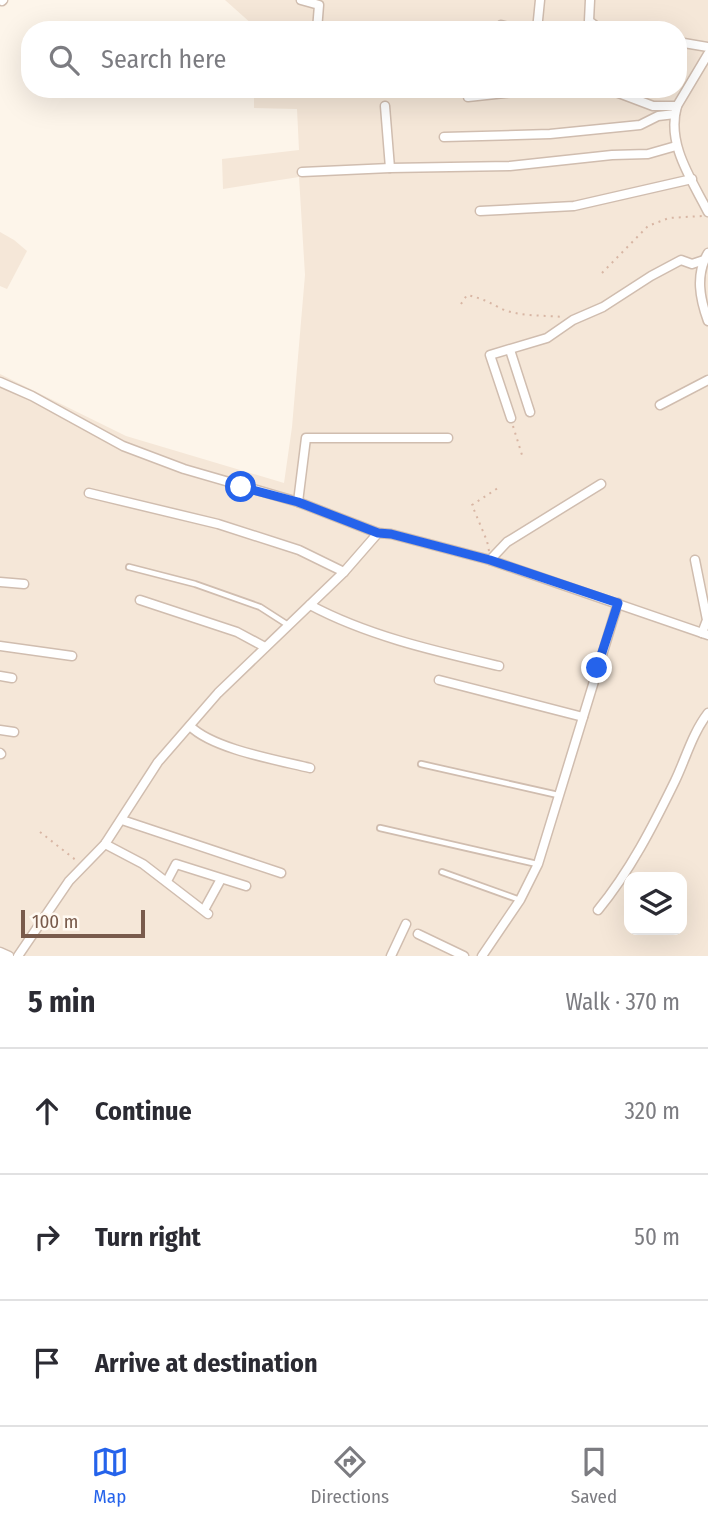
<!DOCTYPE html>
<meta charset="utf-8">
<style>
body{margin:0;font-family:"Fira Sans Condensed",sans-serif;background:#f7f7f7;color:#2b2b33}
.controls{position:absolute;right:21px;bottom:21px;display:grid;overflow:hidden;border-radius:14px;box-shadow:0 7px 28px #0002}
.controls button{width:63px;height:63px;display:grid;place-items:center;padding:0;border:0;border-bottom:2px solid #e1e1e2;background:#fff;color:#2b2b33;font:35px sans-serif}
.scale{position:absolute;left:21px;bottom:18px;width:124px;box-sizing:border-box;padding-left:7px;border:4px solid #795b4c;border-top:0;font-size:19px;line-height:24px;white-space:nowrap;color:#795b4c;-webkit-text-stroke:5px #fff9f1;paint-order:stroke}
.stop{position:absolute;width:21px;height:21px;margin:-16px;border:5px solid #2563eb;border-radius:50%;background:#fff}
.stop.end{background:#2563eb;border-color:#fff;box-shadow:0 2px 7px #0008}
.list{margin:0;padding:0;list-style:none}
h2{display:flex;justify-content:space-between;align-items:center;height:91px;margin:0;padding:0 28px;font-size:30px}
h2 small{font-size:23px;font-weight:400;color:#7c7c81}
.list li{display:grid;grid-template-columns:46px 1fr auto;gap:21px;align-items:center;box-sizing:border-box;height:126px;padding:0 28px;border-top:2px solid #e1e1e2}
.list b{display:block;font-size:26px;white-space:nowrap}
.list em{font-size:23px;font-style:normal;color:#7c7c81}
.icon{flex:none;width:38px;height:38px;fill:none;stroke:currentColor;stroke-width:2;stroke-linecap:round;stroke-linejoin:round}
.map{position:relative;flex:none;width:708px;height:956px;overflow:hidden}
.search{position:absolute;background:#fff;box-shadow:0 7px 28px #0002;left:21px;right:21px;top:21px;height:77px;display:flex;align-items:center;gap:18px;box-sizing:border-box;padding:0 24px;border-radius:28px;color:#7c7c81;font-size:26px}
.sheet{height:469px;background:#fff}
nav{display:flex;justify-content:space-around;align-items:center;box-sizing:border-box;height:98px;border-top:2px solid #e1e1e2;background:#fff;font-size:19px;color:#7c7c81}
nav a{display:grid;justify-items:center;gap:4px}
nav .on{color:#2563eb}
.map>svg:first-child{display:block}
.residential{fill:#f5e7d8;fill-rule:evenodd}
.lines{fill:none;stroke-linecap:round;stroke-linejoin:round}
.lane-casing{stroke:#d0bdaf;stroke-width:8}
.street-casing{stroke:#d0bdaf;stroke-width:11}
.path{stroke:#d8b6a4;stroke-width:2;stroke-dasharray:2 5;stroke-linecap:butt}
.lane{stroke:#fff;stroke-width:4.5}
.street{stroke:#fff;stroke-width:8}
.route{stroke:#2563eb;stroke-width:9}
</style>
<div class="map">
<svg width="708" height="956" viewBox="0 0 708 956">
<rect width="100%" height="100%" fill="#fdf5ea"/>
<g class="residential">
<path d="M225,0H708V956H0V374L126,436L284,483L292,427L305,275L299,177L223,189L222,159L299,150L297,109L254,108V89H678V30H253V25ZM629,877H682V930H629Z"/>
<polygon points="0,232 14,240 27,251 7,289 0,286"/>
</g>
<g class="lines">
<defs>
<g id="lane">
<polyline points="129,567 195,584 260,607 288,625"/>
<polyline points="421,764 558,795"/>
<polyline points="380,828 537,864"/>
<polyline points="442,872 520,900"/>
</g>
<g id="street">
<polyline points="301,0 319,5 317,30"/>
<polyline points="590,0 589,21 597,27 612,30"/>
<polyline points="2,1 3,0"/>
<polyline points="501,25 519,30"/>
<polyline points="537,30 540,0"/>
<polyline points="678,42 708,47"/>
<path d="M708,54L677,106C666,144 692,180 708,212"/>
<polyline points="608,89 653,106 677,106"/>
<polyline points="468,97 544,89"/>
<polyline points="385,106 390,168"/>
<polyline points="444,137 550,134 640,125 658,116 675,114"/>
<polyline points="302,172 390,168 510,166 612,155 648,154 676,146"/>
<polyline points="480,211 574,206 692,179"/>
<path d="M708,253C695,275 700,299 708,321"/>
<polyline points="510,350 530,412"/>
<polyline points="0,382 32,396 123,446 184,469 298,502 378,533"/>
<polyline points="660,405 708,380"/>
<polyline points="511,418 490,355 547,338 573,320 603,307 651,276 681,260 692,264 704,260"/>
<polyline points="89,493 218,524 299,550 344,572"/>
<polyline points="298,502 306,438 448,438"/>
<polyline points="490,560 507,542 601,484"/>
<polyline points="695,560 707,620 702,633"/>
<polyline points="0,582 24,584"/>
<polyline points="140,600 237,632 265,647"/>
<path d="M310,605C368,636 435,651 499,666"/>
<polyline points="0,646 72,656"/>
<polyline points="0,676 12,678"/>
<polyline points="439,680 583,717"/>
<path d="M190,726C213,749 277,760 310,768"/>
<polyline points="0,730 14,732"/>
<polyline points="0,753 1,754"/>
<polyline points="122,820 281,873"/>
<polyline points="105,844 143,864 208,914"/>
<polyline points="167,881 176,864 246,886"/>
<polyline points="204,910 221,879"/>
<path d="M598,910C630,871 653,826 675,781C686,758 692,734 708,713"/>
<polyline points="418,934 464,956"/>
<polyline points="0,952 9,956"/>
<polyline points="18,956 69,881 105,844 158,762 218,693 344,572 378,533 391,534 490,560 708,635"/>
<polyline points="391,956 406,924"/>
<polyline points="482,956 520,900 538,864 618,603"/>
</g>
</defs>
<use href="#lane" class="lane-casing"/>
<use href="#street" class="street-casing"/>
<g class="path">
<polyline points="602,273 648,226 669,218 702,216"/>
<path d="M461,304L467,295C480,298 487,301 498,307C516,317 543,315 564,317"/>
<polyline points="513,426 522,455"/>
<polyline points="489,551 487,541 472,505 498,488"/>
<polyline points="40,832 77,861"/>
</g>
<use href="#lane" class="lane"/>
<use href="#street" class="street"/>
</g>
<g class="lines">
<polyline class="route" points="241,487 298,502 378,533 391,534 490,560 618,603 597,668"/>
</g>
</svg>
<div class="controls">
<button><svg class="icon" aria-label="layers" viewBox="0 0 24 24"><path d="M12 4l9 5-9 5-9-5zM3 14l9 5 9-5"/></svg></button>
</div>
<div class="scale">100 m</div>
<div class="stop" style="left:241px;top:487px"></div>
<div class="stop end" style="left:597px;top:668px"></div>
<div class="search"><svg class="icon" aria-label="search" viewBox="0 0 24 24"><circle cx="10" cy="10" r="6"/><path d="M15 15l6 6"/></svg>Search here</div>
</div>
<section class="sheet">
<h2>5 min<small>Walk · 370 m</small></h2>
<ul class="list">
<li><svg class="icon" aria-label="ahead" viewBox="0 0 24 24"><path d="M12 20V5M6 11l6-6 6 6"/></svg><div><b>Continue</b></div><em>320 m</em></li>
<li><svg class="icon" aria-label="right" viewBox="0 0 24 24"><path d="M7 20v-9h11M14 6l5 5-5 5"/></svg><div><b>Turn right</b></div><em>50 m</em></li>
<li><svg class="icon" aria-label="arrive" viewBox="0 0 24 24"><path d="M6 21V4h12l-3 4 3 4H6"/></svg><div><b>Arrive at destination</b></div></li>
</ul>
</section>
<nav>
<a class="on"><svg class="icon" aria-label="map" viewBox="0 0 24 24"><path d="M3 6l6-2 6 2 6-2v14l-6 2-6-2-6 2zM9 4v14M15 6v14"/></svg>Map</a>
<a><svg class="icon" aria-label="directions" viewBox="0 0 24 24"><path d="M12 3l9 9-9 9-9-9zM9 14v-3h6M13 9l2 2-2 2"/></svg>Directions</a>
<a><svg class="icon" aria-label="saved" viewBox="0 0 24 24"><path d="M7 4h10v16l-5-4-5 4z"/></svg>Saved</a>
</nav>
